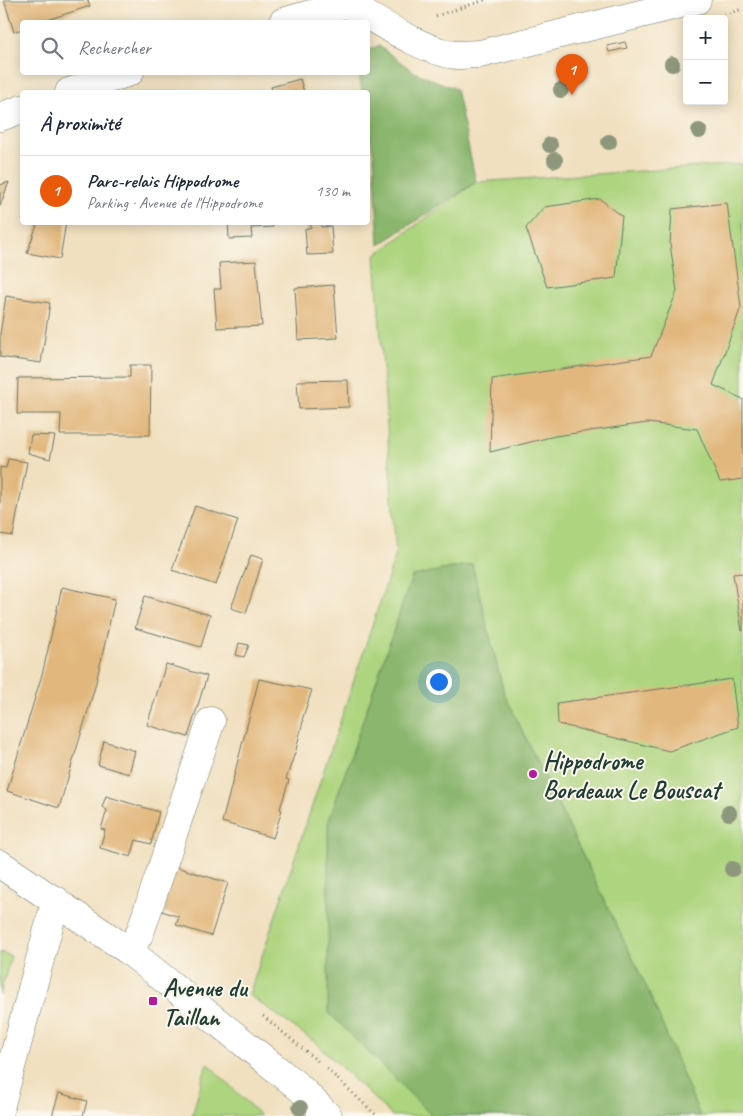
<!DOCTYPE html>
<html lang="fr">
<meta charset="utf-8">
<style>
body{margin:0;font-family:Caveat,sans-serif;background:#f6f6f7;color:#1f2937}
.controls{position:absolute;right:15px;top:15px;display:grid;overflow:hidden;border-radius:5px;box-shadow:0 2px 12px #0003}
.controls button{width:45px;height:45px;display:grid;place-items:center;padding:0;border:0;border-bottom:1px solid #e0e1e3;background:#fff;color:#1f2937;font:25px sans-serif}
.you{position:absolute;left:438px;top:681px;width:18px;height:18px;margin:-12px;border:4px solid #fff;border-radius:50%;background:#1a73e8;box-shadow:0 0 0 8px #1a73e833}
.badge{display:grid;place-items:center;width:32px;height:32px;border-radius:50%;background:#ea580c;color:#fff;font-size:16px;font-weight:700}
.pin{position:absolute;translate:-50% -41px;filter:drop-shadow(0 1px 2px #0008)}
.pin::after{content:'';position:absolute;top:26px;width:18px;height:15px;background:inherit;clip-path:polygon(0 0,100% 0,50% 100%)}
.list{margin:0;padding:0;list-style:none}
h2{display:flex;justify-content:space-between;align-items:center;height:65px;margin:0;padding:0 20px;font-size:21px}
h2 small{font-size:16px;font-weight:400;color:#747a83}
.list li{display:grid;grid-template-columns:32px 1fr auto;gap:15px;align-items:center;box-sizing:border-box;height:70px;padding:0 20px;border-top:1px solid #e0e1e3}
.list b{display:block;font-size:19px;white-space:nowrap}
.list p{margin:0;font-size:16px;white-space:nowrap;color:#747a83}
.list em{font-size:16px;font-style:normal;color:#747a83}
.icon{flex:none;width:28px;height:28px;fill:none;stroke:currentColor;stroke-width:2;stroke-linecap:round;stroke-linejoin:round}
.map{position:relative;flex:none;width:743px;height:1116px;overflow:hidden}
.search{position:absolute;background:#fff;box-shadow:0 2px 12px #0003;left:20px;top:20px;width:350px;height:55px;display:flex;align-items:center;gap:12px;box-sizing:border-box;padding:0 18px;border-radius:5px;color:#747a83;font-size:19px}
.panel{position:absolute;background:#fff;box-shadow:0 2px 12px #0003;left:20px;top:90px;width:350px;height:135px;border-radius:5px}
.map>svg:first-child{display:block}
.green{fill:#add47e;stroke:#668859}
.forest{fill:#8ab66d;stroke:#547a50}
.building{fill:#e2b77d}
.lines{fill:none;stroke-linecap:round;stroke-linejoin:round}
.minor-casing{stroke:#687665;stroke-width:29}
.path{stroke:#687665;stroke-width:3;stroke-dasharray:1 4;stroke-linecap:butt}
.minor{stroke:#fff;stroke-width:28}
.tree{fill:#8d977b}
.poi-dot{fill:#b5179e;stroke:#fbf7ec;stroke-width:2}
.labels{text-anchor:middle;stroke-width:4;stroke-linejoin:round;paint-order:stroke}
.poi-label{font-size:25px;font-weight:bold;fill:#1f3d34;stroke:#fbf7ec;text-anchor:start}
</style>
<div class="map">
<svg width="743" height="1116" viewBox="0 0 743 1116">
<rect width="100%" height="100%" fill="#fbf7ec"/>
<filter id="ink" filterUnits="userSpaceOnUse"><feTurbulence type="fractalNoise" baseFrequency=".02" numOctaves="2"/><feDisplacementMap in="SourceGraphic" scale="10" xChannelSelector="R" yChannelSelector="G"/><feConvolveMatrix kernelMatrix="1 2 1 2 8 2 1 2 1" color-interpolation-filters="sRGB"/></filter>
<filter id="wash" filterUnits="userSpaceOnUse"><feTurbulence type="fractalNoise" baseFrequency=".0096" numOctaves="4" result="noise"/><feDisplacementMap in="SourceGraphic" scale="20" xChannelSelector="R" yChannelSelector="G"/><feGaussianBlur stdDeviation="1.12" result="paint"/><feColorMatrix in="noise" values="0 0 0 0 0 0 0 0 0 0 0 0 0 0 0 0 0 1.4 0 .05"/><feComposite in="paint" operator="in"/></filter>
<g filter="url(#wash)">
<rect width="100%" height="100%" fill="#f1e0c0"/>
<g class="green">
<polygon points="743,164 743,1116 392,1116 316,1043 249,995 396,554 375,255 476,182"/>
<polygon points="0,952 11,956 0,995"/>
<polygon points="207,1063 261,1116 192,1116"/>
</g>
<g class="forest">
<polygon points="379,46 414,72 456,89 476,182 379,245 374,158 368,124 368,92 362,92 359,73 368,72 368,49"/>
<polygon points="472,564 504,693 648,990 700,1116 432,1116 328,1012 328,823 412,576"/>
</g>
<g id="blocks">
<g class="building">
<polygon points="4,0 88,0 90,6 41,22 22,22 22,29 14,32"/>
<polygon points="625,42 627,48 609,52 607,46"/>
<polygon points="300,79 304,92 263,92 272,90 271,87"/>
<polygon points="9,182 0,206 0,185"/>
<polygon points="600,199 622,216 616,278 547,287 526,228 544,207"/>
<polygon points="727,203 741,307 713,385 743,399 743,479 720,482 697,429 647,423 555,436 490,452 492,379 651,356 677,291 670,244 672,209"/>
<polygon points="38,222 66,222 60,259 27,253"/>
<polygon points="228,222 273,222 273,227 251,228 252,238 229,239"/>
<polygon points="310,222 321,222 321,227 331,226 333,254 307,255 305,229 311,227"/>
<polygon points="256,261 262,326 217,328 214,289 221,289 219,263"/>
<polygon points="334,285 338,338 298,340 295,288"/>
<polygon points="6,296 50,303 41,363 0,357 0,334"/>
<polygon points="130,365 151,365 150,435 60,435 61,414 17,414 18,378 130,377"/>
<polygon points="348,380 349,407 299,409 297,381"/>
<polygon points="31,435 55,436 50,459 28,453"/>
<polygon points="8,459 27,462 13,536 0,534 0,467 6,468"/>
<polygon points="195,506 238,520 216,585 172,570"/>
<polygon points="251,555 263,559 246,613 231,608"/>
<polygon points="743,573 743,631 742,631 733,574"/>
<polygon points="62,587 115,599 95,687 59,808 7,791 43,671"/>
<polygon points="145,596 210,615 201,647 135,628"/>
<polygon points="239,643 249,645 244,657 236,655"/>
<polygon points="166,664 207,676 188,737 147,725"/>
<polygon points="259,679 312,690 302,720 303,721 296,750 286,779 289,780 280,809 282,810 273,838 222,822"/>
<polygon points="732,679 738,727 669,751 558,724 557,703"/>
<polygon points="104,741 135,751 129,774 98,765"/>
<polygon points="106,796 159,812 151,844 136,840 131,857 100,848 105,830 101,829 107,810 102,807"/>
<polygon points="173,866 228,883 211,936 176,925 179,917 162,911"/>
<polygon points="59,1093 87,1101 83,1116 52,1116"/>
</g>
</g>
</g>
<g filter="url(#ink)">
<use href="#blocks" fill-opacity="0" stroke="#687665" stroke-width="1"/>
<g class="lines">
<defs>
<g id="minor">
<path d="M347,4C375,19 426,53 457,55C464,55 473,54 480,54L697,0"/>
<polyline points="283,22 360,0"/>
<polyline points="69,92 130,72"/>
<polyline points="0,117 22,109"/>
<polyline points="0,864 129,951 300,1088 328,1116"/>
<polyline points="129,951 140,933 211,721"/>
<polyline points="0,1108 56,900"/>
</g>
</defs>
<use href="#minor" class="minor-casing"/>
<g class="path">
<polyline points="724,14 743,9"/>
<polyline points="436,16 485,0"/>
<polyline points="263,1016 320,1063"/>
<polyline points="327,1069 377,1116"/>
</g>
<use href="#minor" class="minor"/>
</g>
<g class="tree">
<circle cx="672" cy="64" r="8"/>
<circle cx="561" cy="90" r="8"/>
<circle cx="699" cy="131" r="8"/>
<circle cx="609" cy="142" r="8"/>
<circle cx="550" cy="145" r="8"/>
<circle cx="555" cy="160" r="8"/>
<circle cx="729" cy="813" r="8"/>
<circle cx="732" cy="869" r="8"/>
<circle cx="300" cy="1108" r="8"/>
</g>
</g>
<g class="poi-dot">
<circle cx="533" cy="774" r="5"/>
<rect x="148" y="996" width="10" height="10" rx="2.5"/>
</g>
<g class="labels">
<g class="poi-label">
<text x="543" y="769">Hippodrome<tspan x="543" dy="29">Bordeaux Le Bouscat</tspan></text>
<text x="163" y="996">Avenue du<tspan x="163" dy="29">Taillan</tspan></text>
</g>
</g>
</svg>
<div class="controls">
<button>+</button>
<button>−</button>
</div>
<div class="you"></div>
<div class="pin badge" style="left:572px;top:95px">1</div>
<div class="search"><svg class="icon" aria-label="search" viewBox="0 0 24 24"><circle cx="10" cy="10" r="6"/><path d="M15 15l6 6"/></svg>Rechercher</div>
<section class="panel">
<h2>À proximité<small></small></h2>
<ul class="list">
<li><span class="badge">1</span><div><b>Parc-relais Hippodrome</b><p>Parking · Avenue de l'Hippodrome</p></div><em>130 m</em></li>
</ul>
</section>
</div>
